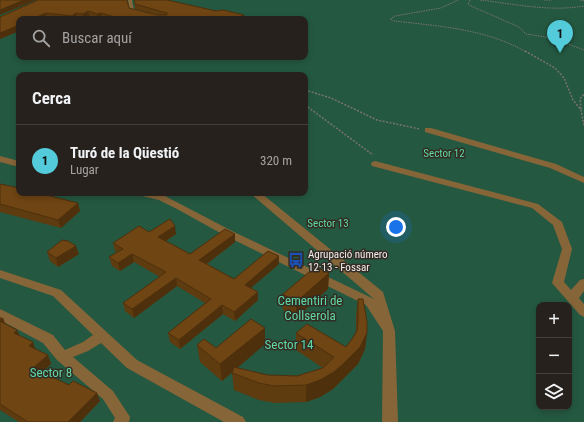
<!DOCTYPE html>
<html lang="es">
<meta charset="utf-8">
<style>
body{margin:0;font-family:"Roboto Condensed",sans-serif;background:#2e2925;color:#f1f3f6}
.controls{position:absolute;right:12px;bottom:12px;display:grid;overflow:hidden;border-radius:8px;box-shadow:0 2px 6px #0003}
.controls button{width:36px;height:36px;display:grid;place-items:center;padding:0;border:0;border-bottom:1px solid #423e3b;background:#26211c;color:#f1f3f6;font:20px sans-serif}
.you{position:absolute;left:396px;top:227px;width:14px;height:14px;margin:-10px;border:3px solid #fff;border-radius:50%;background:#1a73e8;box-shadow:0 0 0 6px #1a73e833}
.badge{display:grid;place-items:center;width:26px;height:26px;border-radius:50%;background:#53cbdb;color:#111;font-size:13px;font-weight:700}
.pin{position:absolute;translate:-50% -33px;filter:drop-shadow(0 1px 2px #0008)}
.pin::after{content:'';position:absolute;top:21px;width:14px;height:12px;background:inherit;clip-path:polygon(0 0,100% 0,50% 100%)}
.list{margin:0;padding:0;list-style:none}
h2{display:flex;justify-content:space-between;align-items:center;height:52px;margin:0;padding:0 16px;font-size:17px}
h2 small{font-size:13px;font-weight:400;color:#a4a3a3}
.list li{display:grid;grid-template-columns:26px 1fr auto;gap:12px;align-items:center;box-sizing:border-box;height:72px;padding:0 16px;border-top:1px solid #423e3b}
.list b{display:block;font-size:15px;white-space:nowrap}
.list p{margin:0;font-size:13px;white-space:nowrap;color:#a4a3a3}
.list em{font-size:13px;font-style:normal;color:#a4a3a3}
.icon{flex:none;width:22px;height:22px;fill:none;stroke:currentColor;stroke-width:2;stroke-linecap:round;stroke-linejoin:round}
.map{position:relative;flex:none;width:584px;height:422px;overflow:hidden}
.search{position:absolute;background:#26211c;box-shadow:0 2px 6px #0003;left:16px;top:16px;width:292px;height:44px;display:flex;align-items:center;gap:10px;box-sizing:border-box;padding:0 14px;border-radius:8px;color:#a4a3a3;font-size:15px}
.panel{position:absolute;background:#26211c;box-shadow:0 2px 6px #0003;left:16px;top:72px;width:292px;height:124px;border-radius:8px}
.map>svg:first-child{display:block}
.green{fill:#245841;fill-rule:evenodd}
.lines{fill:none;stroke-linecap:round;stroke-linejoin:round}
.path-far1{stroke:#79746e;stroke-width:1;stroke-dasharray:1.5 1;stroke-linecap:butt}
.path{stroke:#79746e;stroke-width:1.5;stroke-dasharray:2 1.5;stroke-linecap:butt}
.minor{fill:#866538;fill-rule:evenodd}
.wall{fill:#5f3b10}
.shaded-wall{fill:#4e300d}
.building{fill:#6f4513;stroke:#4e300d}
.labels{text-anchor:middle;stroke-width:3;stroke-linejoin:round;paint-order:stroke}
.park-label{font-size:11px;fill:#5fdaa3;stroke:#322c25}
.poi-label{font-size:11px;fill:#f3eeea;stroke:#322c25;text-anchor:start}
.near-park-label{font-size:13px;fill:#5fdaa3;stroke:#322c25}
</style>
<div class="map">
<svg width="584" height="422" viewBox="0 0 584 422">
<rect width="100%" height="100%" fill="#322c25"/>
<path class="green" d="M0,0H584V422H0ZM19,19H305V57H19ZM19,75H305V193H19ZM539,305H569V407H539Z"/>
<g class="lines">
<g class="path-far1">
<path d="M458,0L441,8L395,16L390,19L394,21C438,26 487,29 526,52"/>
<polyline points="470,0 468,4 471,6 519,27 526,34 552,38 584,50"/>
<path d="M480,0C515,4 549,12 584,6"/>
<polyline points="544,0 552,0"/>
<polyline points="580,0 584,1"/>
</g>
<g class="path">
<polyline points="525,51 555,68 564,78 573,100 581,110 584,125"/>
<polyline points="305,90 331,98 377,120 420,129"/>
<polyline points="305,105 373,155"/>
<polyline points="581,109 580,99 584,94"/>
</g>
<g class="minor">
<polygon points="128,0 132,0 134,10 167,19 158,19 130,12"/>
<polygon points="425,128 431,128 556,164 584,177 584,183 550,168 425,132"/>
<polygon points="0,156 19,161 19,167 0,162"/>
<polygon points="375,161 538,204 562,222 572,249 564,282 571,290 580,280 584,279 584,291 579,298 584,304 584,317 580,315 552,283 562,249 553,225 532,208 372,166 371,164 372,162"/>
<polygon points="136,193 153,193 165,196 232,231 374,299 250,193 261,193 383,292 395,331 398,422 382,422 383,331 366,305 224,235 177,209 159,200 138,195"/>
<polygon points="0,270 61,290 137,360 243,417 246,422 224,422 127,368 101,343 88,351 73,357 113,391 130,417 129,422 113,422 115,418 103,399 57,360 43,343 0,320 0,309 53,335 65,350 83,342 93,335 53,296 0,278"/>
</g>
</g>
<g class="wall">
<polygon points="38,0 127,0 129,8 157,15 159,15 135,9 134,0 167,0 216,11 223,10 244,15 244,19 104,19 102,18 97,19 89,16 84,19 77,18 76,19 58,19 47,18 44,19 19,19 19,31 0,39 0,17"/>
<polygon points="0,184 78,203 80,211 61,228 0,212"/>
<polygon points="149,232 176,234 166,241 190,254 235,234 235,242 207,264 234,279 279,264 251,288 258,300 235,321 223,314 180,349 170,342 168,333 205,303 177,286 134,318 125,311 123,303 160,277 134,262 120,271 112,266 109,257 117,252 115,251 113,243"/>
<polygon points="47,252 79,254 58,267 50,261"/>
<polygon points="329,273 328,289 296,318 283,310 283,294"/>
<polygon points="358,299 367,333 365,349 358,364 333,389 320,397 306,402 275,403 259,400 234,390 232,373 233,372 222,381 200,362 197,345 216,348 265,328 265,344 237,368 267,375 297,376 323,368 296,350 296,333 346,347 352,339 356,331 356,316"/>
<polygon points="0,317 3,318 5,323 35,349 48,355 51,364 42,372 69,385 97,393 100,401 80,422 19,422 0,410"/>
</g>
<g class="shaded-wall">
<polygon points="24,0 36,0 0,15 0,10"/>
<polygon points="88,11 89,16 84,19 83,14"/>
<polygon points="46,13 47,18 44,19 32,19"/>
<polygon points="76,13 77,18 76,19 72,19 72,16"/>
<polygon points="101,13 102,18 98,19 97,14"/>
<polygon points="244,15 244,19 234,19"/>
<polygon points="19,25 19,31 0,39 0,33"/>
<polygon points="78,203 80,211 61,228 58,220"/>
<polygon points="175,226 176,234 159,245 158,237"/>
<polygon points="235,234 235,242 201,268 199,260"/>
<polygon points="76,246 79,254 58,267 56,258"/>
<polygon points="132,254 134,262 120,271 118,263"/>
<polygon points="279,256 279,264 245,293 245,285"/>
<polygon points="329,273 328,289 296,318 296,302"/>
<polygon points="176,278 177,286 134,318 132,309"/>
<polygon points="258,292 258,300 235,321 234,312"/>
<polygon points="222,305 223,314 180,349 179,340"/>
<polygon points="3,318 6,327 0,321 0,320"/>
<polygon points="265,328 265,344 222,381 220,364"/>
<polygon points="17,330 21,338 14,333"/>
<polygon points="367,333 365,349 358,364 333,389 320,397 306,402 306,385"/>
<polygon points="33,342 36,351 29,346"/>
<polygon points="48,355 51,364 37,377 33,368"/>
<polygon points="97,393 100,401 80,422 68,422"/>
</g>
<g class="building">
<polygon points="0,0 24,0 0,10"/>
<polygon points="38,0 127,0 129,8 157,15 167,15 167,13 135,4 134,0 167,0 216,11 223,10 244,15 234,19 122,19 101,13 97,14 88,11 83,14 76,13 72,16 46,13 32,19 19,19 19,25 0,33 0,17"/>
<polygon points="0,184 19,188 19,193 38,193 78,203 58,220 0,204"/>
<polygon points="170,219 175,226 158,237 190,254 225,229 235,234 199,260 234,279 268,251 279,256 245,285 258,292 234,312 222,305 179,340 168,333 211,299 176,278 132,309 123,303 166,272 132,254 118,263 109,257 123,249 113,243 139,226 149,232"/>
<polygon points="62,240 68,241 76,246 56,258 47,252"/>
<polygon points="315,267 329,273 296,302 283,294"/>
<polygon points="358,299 363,299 367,322 367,333 360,347 343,364 334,372 320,380 306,385 274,386 259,383 232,373 234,367 267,375 297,376 323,368 334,357 296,333 307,324 346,347 352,339 357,331 358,322"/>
<polygon points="251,319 265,328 220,364 197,345 204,339 216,348"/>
<polygon points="0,321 17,330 14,333 33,342 29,346 48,355 33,368 69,385 73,381 97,393 68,422 28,422 0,404"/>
</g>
<defs>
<symbol id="bus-bare" viewBox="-9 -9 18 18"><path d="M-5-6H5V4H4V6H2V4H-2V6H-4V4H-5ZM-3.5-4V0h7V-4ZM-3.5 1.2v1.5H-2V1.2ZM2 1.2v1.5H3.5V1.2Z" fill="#1a4fb4" stroke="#322c25" stroke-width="2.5" paint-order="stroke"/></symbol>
</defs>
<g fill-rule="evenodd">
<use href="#bus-bare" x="285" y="249" width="22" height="22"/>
</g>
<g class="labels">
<g class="park-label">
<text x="444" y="157">Sector 12</text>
<text x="328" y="227">Sector 13</text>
</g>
<g class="poi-label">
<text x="308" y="258">Agrupació número<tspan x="308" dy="13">12·13 - Fossar</tspan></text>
</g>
<g class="near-park-label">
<text x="310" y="305">Cementiri de<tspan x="310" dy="15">Collserola</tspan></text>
<text x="289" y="349">Sector 14</text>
<text x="51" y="377">Sector 8</text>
</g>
</g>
</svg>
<div class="controls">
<button>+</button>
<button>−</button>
<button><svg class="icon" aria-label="layers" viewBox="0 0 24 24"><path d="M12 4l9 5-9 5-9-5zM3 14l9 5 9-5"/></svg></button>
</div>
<div class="you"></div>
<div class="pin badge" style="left:560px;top:53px">1</div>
<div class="search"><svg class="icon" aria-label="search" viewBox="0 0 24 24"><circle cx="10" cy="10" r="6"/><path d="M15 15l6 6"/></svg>Buscar aquí</div>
<section class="panel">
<h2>Cerca<small></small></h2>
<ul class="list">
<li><span class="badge">1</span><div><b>Turó de la Qüestió</b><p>Lugar</p></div><em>320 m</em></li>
</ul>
</section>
</div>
